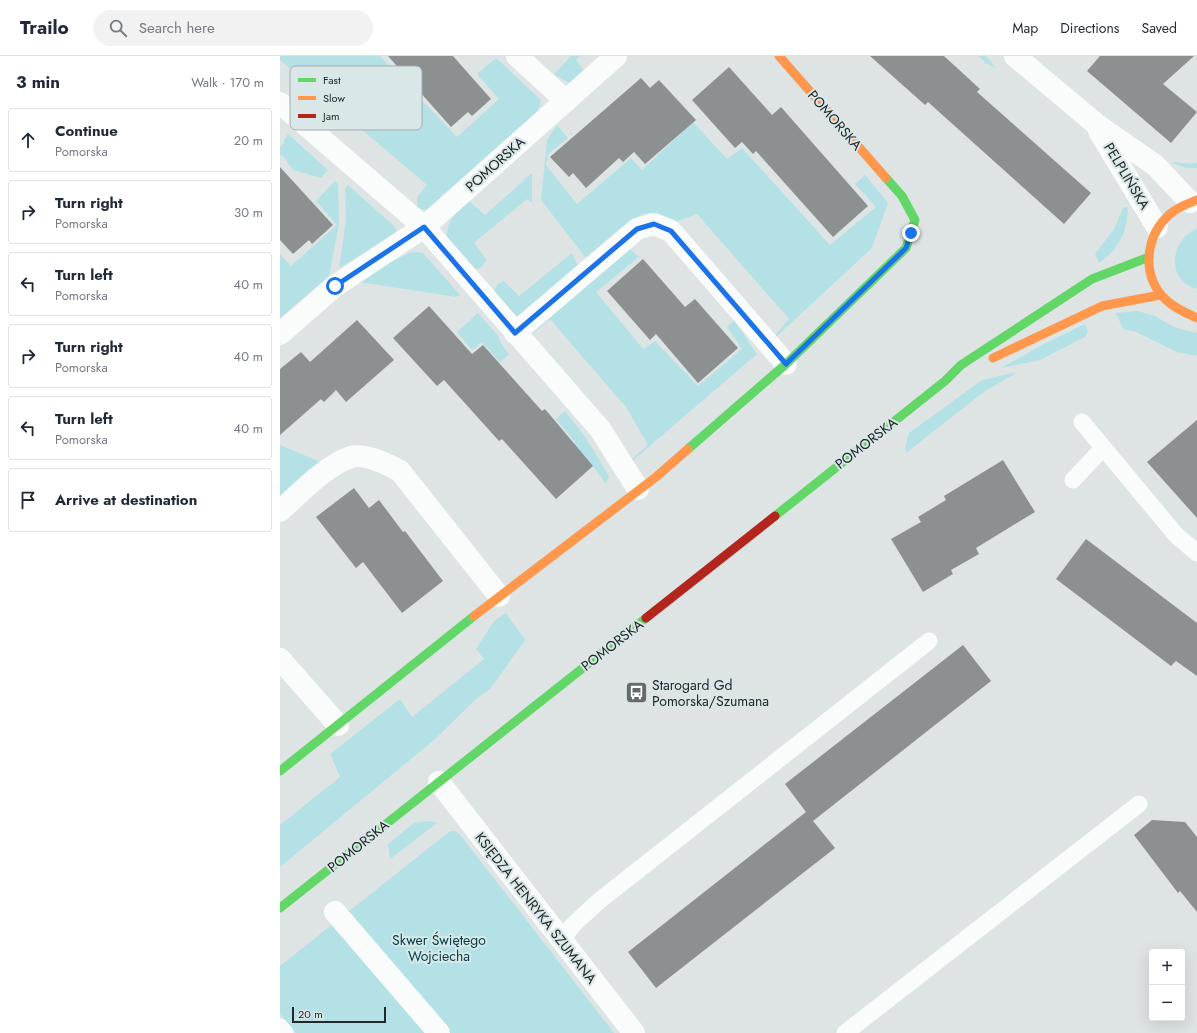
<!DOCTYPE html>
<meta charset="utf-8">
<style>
body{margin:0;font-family:Jost,sans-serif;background:#f2f2f3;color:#1f2937}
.controls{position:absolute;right:12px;bottom:12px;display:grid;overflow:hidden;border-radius:4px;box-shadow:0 4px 16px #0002}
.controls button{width:36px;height:36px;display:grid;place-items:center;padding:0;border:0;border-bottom:1px solid #e0e1e3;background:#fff;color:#1f2937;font:20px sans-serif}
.scale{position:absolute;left:12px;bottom:10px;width:94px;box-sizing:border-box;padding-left:4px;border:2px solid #232829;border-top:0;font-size:11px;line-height:14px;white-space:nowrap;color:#232829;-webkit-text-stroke:3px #dae7e8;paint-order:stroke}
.stop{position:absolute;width:12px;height:12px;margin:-9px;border:3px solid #1a73e8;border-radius:50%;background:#fff}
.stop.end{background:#1a73e8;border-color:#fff;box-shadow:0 1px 4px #0008}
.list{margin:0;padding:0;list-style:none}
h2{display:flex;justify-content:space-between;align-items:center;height:52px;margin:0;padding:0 16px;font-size:17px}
h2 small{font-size:13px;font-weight:400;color:#747a83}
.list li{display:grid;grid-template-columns:26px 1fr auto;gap:12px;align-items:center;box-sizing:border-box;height:64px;margin:0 8px 8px;padding:0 8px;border:1px solid #e0e1e3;border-radius:4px}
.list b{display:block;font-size:15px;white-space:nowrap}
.list p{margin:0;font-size:13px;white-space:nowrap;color:#747a83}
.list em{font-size:13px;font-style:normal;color:#747a83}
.icon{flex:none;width:22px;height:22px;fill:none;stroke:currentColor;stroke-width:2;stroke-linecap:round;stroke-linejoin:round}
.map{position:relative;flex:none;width:917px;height:977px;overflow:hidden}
header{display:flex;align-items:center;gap:24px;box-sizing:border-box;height:56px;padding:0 20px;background:#fff;border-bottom:1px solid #e0e1e3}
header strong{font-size:19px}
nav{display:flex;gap:22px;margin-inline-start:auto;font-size:14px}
.search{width:280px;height:36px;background:#f2f2f3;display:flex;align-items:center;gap:10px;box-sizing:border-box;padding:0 14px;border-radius:22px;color:#747a83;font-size:15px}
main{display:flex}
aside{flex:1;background:#fff}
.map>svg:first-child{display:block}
.green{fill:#b4e1e5}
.building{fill:#8c9090}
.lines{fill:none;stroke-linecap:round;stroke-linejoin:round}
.lane{stroke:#fafbfb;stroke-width:17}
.street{stroke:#fafbfb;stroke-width:22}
.fast{stroke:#63d668;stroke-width:9}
.slow{stroke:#ff974d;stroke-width:9}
.jam{stroke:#b3261e;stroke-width:9}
.route{stroke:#1a73e8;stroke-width:5}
.labels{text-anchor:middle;stroke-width:4;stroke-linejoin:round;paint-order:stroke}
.street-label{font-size:14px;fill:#232829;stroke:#dae7e8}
.poi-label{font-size:14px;fill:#232829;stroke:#dae7e8;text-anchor:start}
.park-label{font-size:14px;fill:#003e43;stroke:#dae7e8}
.key{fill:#dae7e8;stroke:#a3aeaf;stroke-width:1}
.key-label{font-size:11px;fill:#232829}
</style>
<header>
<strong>Trailo</strong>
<div class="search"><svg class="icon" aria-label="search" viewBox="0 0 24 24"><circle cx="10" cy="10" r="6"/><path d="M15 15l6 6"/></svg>Search here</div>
<nav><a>Map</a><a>Directions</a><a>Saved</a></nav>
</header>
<main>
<aside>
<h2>3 min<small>Walk · 170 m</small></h2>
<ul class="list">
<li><svg class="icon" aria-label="ahead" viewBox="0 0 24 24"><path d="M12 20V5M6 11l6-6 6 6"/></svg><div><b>Continue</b><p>Pomorska</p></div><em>20 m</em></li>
<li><svg class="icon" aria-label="right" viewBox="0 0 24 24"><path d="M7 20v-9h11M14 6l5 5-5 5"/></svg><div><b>Turn right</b><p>Pomorska</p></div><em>30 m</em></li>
<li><svg class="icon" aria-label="left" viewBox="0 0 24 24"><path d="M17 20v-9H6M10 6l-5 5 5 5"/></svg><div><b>Turn left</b><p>Pomorska</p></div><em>40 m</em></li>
<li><svg class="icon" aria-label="right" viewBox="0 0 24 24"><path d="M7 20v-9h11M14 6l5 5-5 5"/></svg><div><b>Turn right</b><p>Pomorska</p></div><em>40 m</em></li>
<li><svg class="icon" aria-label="left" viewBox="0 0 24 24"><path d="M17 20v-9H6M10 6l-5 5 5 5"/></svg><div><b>Turn left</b><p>Pomorska</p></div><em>40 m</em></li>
<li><svg class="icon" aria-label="arrive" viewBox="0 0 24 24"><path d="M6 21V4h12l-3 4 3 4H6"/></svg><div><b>Arrive at destination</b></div></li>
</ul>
</aside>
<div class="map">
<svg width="917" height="977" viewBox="0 0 917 977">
<rect width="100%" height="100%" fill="#dee4e4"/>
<g class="green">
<polygon points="0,0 100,0 177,81 219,43 197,18 216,2 261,44 258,55 195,117 149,154 141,153 137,151 137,141 147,129 0,4"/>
<polygon points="291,0 300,0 296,4 307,19 294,30 274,18"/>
<polygon points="698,0 706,0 716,12 707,8"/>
<path d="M413,66L447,103L462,92L550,189L596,151L575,128L585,119L608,147L592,192L497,280L495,279L509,263L417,158L396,166C388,162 379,157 370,157C355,156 318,192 306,202L261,144L267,84L277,69L288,82L268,98L266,109L297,148L351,102L362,114Z"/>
<polygon points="8,78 48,114 41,122 13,114 2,99 0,100 0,91 4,87 4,84"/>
<polygon points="894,106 911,108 917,106 917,112 907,112 892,107"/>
<path d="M252,117V147L247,143L194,187L207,204L200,212L195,213L167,186C166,164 174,158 189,145L205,159Z"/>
<polygon points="55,125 58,128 59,168 49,220 0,262 0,198 11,210 57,169 36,145"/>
<polygon points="68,129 116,172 115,177 59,212 66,164 65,132"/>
<path d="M848,151C847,176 840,192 819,207L815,198L834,173L843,152Z"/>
<path d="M917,172V233C886,225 889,185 917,172Z"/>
<polygon points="346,190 359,201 316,236 363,293 375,285 418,330 462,293 447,271 454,264 477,298 351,406 352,403 368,389 346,351 270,263 251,279 248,273"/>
<polygon points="137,196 143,197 180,239 176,241 73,225 129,197"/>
<polygon points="292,197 298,210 238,260 232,257 212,238 218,228 224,225 239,240"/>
<polygon points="857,255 875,260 894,271 917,277 917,300 897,296 856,276 843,273 836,257"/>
<polygon points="198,257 219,281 220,286 229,298 220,306 202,286 192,294 177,276"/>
<polygon points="805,268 808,275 805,281 760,304 721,312 762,289"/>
<polygon points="738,316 705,335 627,396 625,392 629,377 702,324"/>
<polygon points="285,355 306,382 329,420 326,428 313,410 293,388 295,386 276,363"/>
<polygon points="0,389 43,407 0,442"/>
<polygon points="226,557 245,584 211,632 195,644 154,684 0,811 0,769 60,721 50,698 120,643 132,661 204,603 196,593 214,565"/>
<polygon points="151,765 157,767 110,803 108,788 134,767"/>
<polygon points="170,775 176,775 181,780 334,977 16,977 0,958 0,910"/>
</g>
<g class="building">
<polygon points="108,0 173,0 211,43 192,60 188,56 171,71"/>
<polygon points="590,0 664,0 700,33 697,36 811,137 784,168 648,46 645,49"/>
<polygon points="820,0 914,0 883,28 917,56 891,87 807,15"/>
<polygon points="449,11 492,59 501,51 588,150 553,181 476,95 473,98 462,86 455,92 412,44"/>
<polygon points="361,22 370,32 379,24 416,64 365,108 354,96 343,106 339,102 306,132 293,117 289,121 270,101"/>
<polygon points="0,111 53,169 32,188 29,184 13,198 0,184"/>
<polygon points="363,203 405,251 415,243 458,292 418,327 376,278 370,284 327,235"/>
<polygon points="149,250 192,298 203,289 262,355 265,353 313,410 276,443 222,383 219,385 164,324 157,330 113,282"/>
<polygon points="77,264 114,304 66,346 56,334 44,346 41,343 0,379 0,313 21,296 30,306"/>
<polygon points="917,364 917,462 867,406"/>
<polygon points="723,404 755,456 696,492 699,498 671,514 673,518 643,536 611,483 641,466 638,461 666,444 664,440"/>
<polygon points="74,432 89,452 99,444 123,476 125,475 163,525 122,557 83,506 76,512 36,461"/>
<polygon points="806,483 917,567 917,620 896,605 891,610 776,523"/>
<polygon points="683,589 711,625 533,765 555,792 376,932 348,896 526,756 505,728"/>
<polygon points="872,764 905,766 917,781 917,856 900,835 898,837 854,779"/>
</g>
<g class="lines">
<g class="lane">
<polyline points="802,366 896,479 917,497"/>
<polyline points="793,424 823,392"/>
<polyline points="281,884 295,867 319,845 649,585"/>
<polyline points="0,971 5,977"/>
<polyline points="565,977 859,748"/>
</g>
<g class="street">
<polyline points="237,0 286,45"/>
<polyline points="336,0 144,171 320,373 358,433"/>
<polyline points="735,0 816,68 875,109 910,146"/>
<polyline points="0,47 144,171 55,230 0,278"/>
<polyline points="819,75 877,171"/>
<polyline points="235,277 357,173 374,168 391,175 506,308"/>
<path d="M0,455C19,438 46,409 71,401C85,397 107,408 120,415L219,540"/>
<polyline points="0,603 58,669"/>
<polyline points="159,726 354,977"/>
<polyline points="55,856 159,977"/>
</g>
<g class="fast">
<polyline points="408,393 506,308 626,192 635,164 622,140 606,122"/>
<polyline points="495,460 665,325 681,309 812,223 869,201"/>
<polyline points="0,715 194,560"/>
<polyline points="0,852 366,562"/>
</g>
<g class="slow">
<polyline points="499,0 606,122"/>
<path d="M917,144C907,148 898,151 890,158C865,180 861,219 885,243C894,252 906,257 917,262"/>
<polyline points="713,302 822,250 880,239"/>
<polyline points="194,560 376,421 408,393"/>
</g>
<polyline class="jam" points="366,562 495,460"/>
</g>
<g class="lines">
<polyline class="route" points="55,230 144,171 235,277 357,173 374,168 391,175 506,308 626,192 631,177"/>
</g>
<defs>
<symbol id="bus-square" viewBox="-11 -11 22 22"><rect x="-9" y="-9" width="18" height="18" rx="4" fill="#646a6a" stroke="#dae7e8"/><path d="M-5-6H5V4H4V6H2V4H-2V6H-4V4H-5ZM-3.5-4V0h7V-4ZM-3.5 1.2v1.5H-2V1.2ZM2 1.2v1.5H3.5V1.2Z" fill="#fff"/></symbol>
</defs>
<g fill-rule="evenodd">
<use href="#bus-square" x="344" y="624" width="25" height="25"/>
</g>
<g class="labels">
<g class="street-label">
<text transform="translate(555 64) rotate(49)" y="5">POMORSKA</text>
<text transform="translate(215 108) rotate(-42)" y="5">POMORSKA</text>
<text transform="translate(847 120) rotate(59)" y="5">PELPLIŃSKA</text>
<text transform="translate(586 387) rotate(-38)" y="5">POMORSKA</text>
<text transform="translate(332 589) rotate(-38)" y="5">POMORSKA</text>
<text transform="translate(78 790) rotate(-39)" y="5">POMORSKA</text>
<text transform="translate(256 852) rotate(52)" y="5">KSIĘDZA HENRYKA SZUMANA</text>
</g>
<g class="poi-label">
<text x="372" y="634">Starogard Gd<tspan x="372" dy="16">Pomorska/Szumana</tspan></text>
</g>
<g class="park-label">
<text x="159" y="889">Skwer Świętego<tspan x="159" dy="16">Wojciecha</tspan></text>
</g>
</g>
<rect x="10" y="10" width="132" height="64" rx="6" class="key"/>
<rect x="18" y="22" width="18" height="4" fill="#63d668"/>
<rect x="18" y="40" width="18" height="4" fill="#ff974d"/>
<rect x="18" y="58" width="18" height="4" fill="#b3261e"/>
<g class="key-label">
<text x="43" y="28">Fast</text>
<text x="43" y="46">Slow</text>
<text x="43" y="64">Jam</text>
</g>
</svg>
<div class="controls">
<button>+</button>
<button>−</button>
</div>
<div class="scale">20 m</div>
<div class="stop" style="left:55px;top:230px"></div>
<div class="stop end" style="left:631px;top:177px"></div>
</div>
</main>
